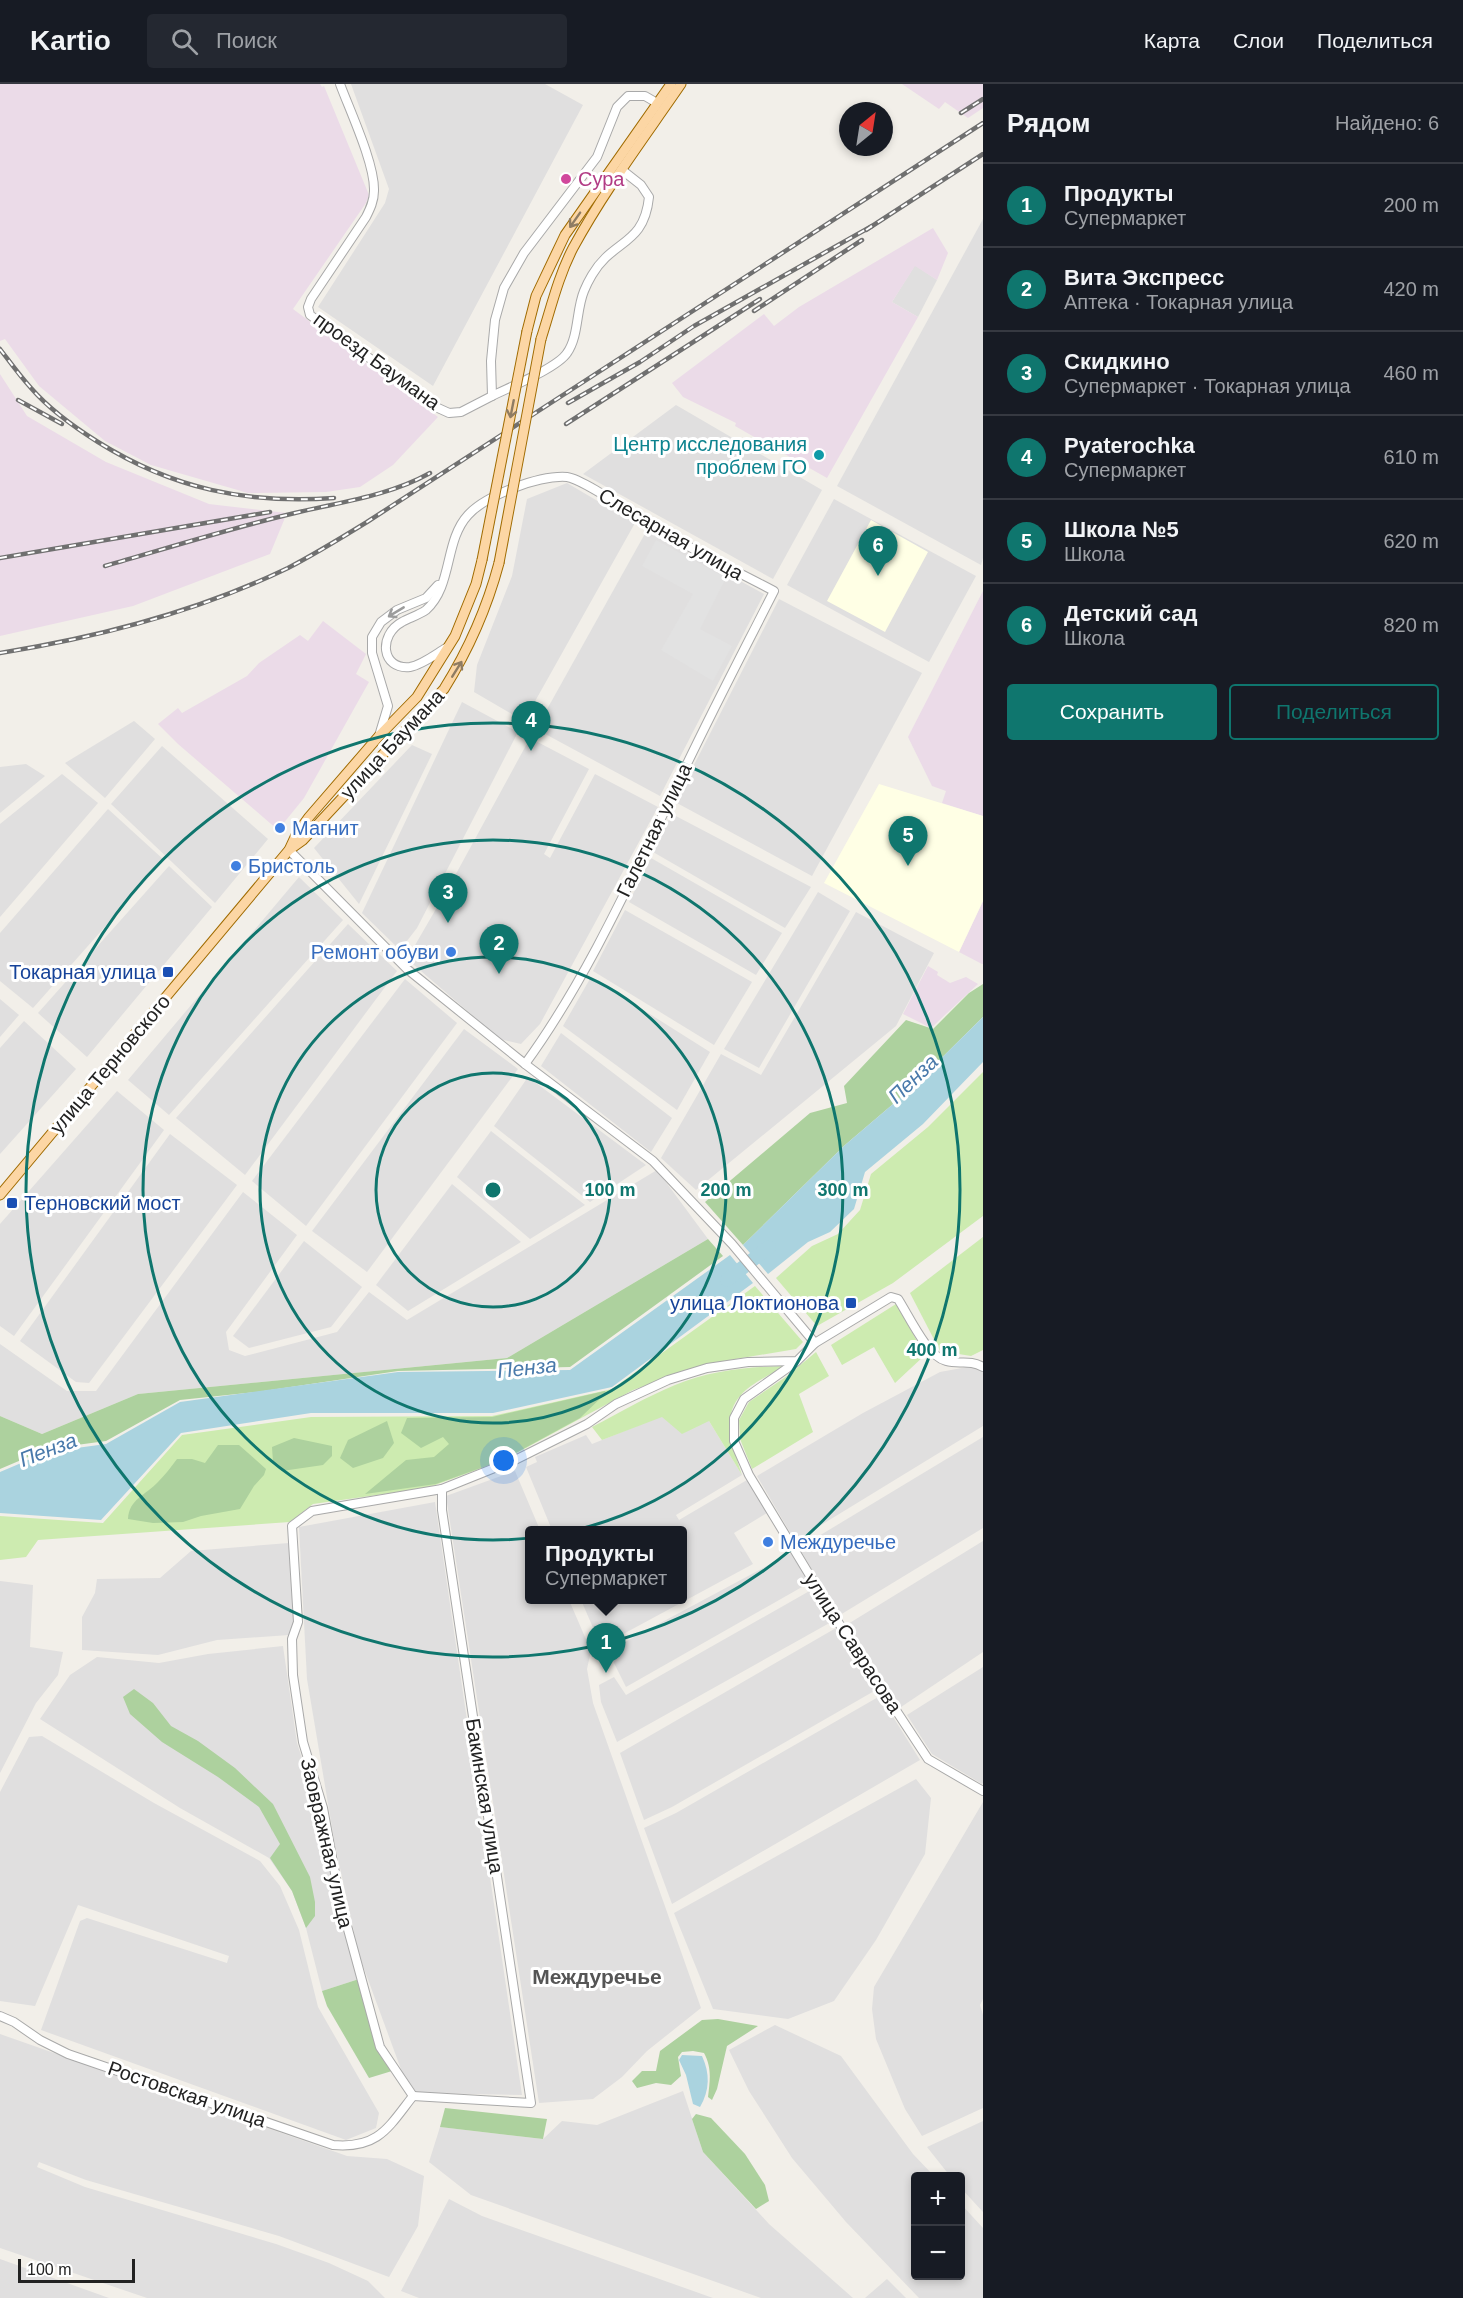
<!DOCTYPE html>
<html lang="ru">
<meta charset="utf-8">
<style>
body{margin:0;font-family:Helvetica,sans-serif;background:#242831;color:#f1f3f6}
.controls{position:absolute;right:18px;bottom:18px;display:grid;overflow:hidden;border-radius:6px;box-shadow:0 3px 9px #0003}
.controls button{width:54px;height:54px;display:grid;place-items:center;padding:0;border:0;border-bottom:2px solid #363941;background:#171b24;color:#f1f3f6;font:30px sans-serif}
.compass{position:absolute;left:839px;top:18px;width:54px;height:54px;border-radius:50%;background:#171b24;box-shadow:0 3px 9px #0003;rotate:30deg}
.scale{position:absolute;left:18px;bottom:15px;width:117px;box-sizing:border-box;padding-left:6px;border:3px solid #222;border-top:0;font-size:16px;line-height:21px;white-space:nowrap;color:#222;-webkit-text-stroke:4px #fff;paint-order:stroke}
.you{position:absolute;left:504px;top:1377px;width:21px;height:21px;margin:-15px;border:4px solid #fff;border-radius:50%;background:#1a73e8;box-shadow:0 0 0 9px #1a73e833}
.badge{display:grid;place-items:center;width:39px;height:39px;border-radius:50%;background:#0f766e;color:#fff;font-size:20px;font-weight:700}
.pin{position:absolute;translate:-50% -50px;filter:drop-shadow(0 2px 3px #0008)}
.pin::after{content:'';position:absolute;top:32px;width:21px;height:18px;background:inherit;clip-path:polygon(0 0,100% 0,50% 100%)}
.popup{position:absolute;left:525px;top:1442px;width:162px;height:78px;box-sizing:border-box;display:grid;place-content:center;border-radius:6px;background:#171b24;filter:drop-shadow(0 2px 4px #0005);font-size:20px;white-space:nowrap;color:#9ea1a6}
.popup b{font-size:22px;color:#f1f3f6}
.popup::after{content:'';position:absolute;left:50%;top:100%;margin-left:-12px;border:12px solid transparent;border-top-color:#171b24}
.list{margin:0;padding:0;list-style:none}
h2{display:flex;justify-content:space-between;align-items:center;height:78px;margin:0;padding:0 24px;font-size:26px}
h2 small{font-size:20px;font-weight:400;color:#9ea1a6}
.list li{display:grid;grid-template-columns:39px 1fr auto;gap:18px;align-items:center;box-sizing:border-box;height:84px;padding:0 24px;border-top:2px solid #363941}
.list b{display:block;font-size:22px;white-space:nowrap}
.list p{margin:0;font-size:20px;white-space:nowrap;color:#9ea1a6}
.list em{font-size:20px;font-style:normal;color:#9ea1a6}
.actions{display:flex;gap:12px;padding:18px 24px}
.actions a{flex:1;padding:14px 0;border:2px solid #0f766e;border-radius:6px;text-align:center;font-size:21px;color:#0f766e}
.actions .main{background:#0f766e;color:#fff}
.icon{flex:none;width:33px;height:33px;fill:none;stroke:currentColor;stroke-width:2;stroke-linecap:round;stroke-linejoin:round}
.map{position:relative;flex:none;width:983px;height:2214px;overflow:hidden}
header{display:flex;align-items:center;gap:36px;box-sizing:border-box;height:84px;padding:0 30px;background:#171b24;border-bottom:2px solid #363941}
header strong{font-size:28px}
nav{display:flex;gap:33px;margin-inline-start:auto;font-size:21px}
.search{width:420px;height:54px;background:#242831;display:flex;align-items:center;gap:15px;box-sizing:border-box;padding:0 21px;border-radius:6px;color:#9ea1a6;font-size:22px}
main{display:flex}
aside{flex:1;background:#171b24}
.map>svg:first-child{display:block}
.residential{fill:#e0dfdf}
.industrial{fill:#ebdbe8}
.education{fill:#ffffe5}
.grass{fill:#cdebb0}
.forest{fill:#add19e}
.parking{fill:#e2e2e2}
.water{fill:#aad3df}
.lines{fill:none;stroke-linecap:round;stroke-linejoin:round}
.river{stroke:#aad3df;stroke-width:14}
.tertiary-casing{stroke:#a9a9a9;stroke-width:10}
.primary-casing{stroke:#a06b00;stroke-width:11}
.tertiary{stroke:#fff;stroke-width:8}
.primary{stroke:#fcd6a4;stroke-width:9}
.rail-casing{stroke:#707070;stroke-width:4.5}
.rail{stroke:#fff;stroke-width:2;stroke-dasharray:7;stroke-linecap:butt}
.primary-bridge-casing{stroke:#a06b00;stroke-width:11;stroke-linecap:butt}
.primary-bridge{stroke:#fcd6a4;stroke-width:9}
.oneway{stroke:#8f7c63}
.oneway2{stroke:#9c9c9c}
.ring{fill:none;stroke:#0f766e;stroke-width:3}
.hotel-dot{fill:#d1479c;stroke:#fff;stroke-width:2}
.culture-dot{fill:#0f9aa8;stroke:#fff;stroke-width:2}
.shop-dot{fill:#3f7fe0;stroke:#fff;stroke-width:2}
.transit-dot{fill:#1a4fb4;stroke:#fff;stroke-width:2}
.labels{text-anchor:middle;stroke-width:6;stroke-linejoin:round;paint-order:stroke}
.hotel-label{font-size:20px;fill:#b23c85;stroke:#fff;text-anchor:start}
.street-label{font-size:20px;fill:#222;stroke:#fff}
.culture-label{font-size:20px;fill:#0d838f;stroke:#fff;text-anchor:end}
.shop-label{font-size:20px;fill:#366cbe;stroke:#fff;text-anchor:start}
.transit-label{font-size:20px;fill:#164399;stroke:#fff;text-anchor:end}
.water-label{font-size:21px;font-style:italic;fill:#4a7aab;stroke:#fff}
.neighbourhood-label{font-size:21px;font-weight:bold;fill:#555;stroke:#fff}
.centre{fill:#0f766e;stroke:#fff;stroke-width:3}
.ring-label{font-size:18px;text-anchor:middle;font-weight:bold;fill:#0f766e;stroke:#fff;stroke-width:6;stroke-linejoin:round;paint-order:stroke}
</style>
<header>
<strong>Kartio</strong>
<div class="search"><svg class="icon" aria-label="search" viewBox="0 0 24 24"><circle cx="10" cy="10" r="6"/><path d="M15 15l6 6"/></svg>Поиск</div>
<nav><a>Карта</a><a>Слои</a><a>Поделиться</a></nav>
</header>
<main>
<div class="map">
<svg width="983" height="2214" viewBox="0 0 983 2214">
<rect width="100%" height="100%" fill="#f2efe9"/>
<g class="residential">
<polygon points="351,0 545,0 583,21 433,302 318,223 385,119 389,105"/>
<polygon points="983,135 983,474 981,481 837,402"/>
<polygon points="915,181 937,196 918,233 892,218"/>
<polygon points="676,321 822,406 773,495 583,390"/>
<polygon points="567,399 635,439 524,637 474,608 477,581 512,492 527,415"/>
<polygon points="834,415 976,492 929,578 787,501"/>
<polygon points="647,446 764,510 660,712 536,645"/>
<polygon points="779,515 922,589 812,792 675,718"/>
<polygon points="462,618 518,648 417,844 400,866 362,829"/>
<polygon points="134,637 155,655 105,714 65,679"/>
<polygon points="530,654 589,685 544,770 550,774 595,690 658,723 540,940 521,960 500,955 407,875 451,799"/>
<polygon points="412,661 432,670 359,820 314,764"/>
<polygon points="162,662 268,755 215,819 111,720"/>
<polygon points="26,680 45,692 0,729 0,683"/>
<polygon points="62,690 98,719 0,833 0,740"/>
<polygon points="108,725 164,776 33,924 0,897 0,849"/>
<polygon points="672,730 811,803 785,844 653,768"/>
<polygon points="651,774 782,849 756,891 629,818"/>
<polygon points="169,782 212,823 87,973 38,929"/>
<polygon points="299,793 343,836 169,1031 128,996"/>
<polygon points="818,808 850,827 759,984 724,965"/>
<polygon points="625,826 752,898 714,961 593,887"/>
<polygon points="856,828 934,869 896,942 696,1106 661,1074 721,970 761,991"/>
<polygon points="348,840 397,887 245,1091 176,1034"/>
<polygon points="591,893 710,968 677,1026 563,942"/>
<polygon points="405,895 457,939 306,1142 252,1097"/>
<polygon points="0,915 19,931 0,953"/>
<polygon points="24,937 76,985 0,1070 0,964"/>
<polygon points="464,945 518,985 367,1188 312,1147"/>
<polygon points="561,949 672,1034 651,1068 541,982"/>
<polygon points="528,993 646,1081 590,1118 494,1042"/>
<polygon points="117,1007 164,1046 14,1252 0,1242 0,1140"/>
<polygon points="491,1047 585,1121 530,1155 457,1093"/>
<polygon points="170,1050 237,1101 89,1299 76,1298 20,1257"/>
<polygon points="657,1086 708,1155 507,1274 138,1310 42,1350 0,1332 0,1260 67,1307 96,1307 243,1108 297,1151 226,1248 229,1266 245,1272 337,1248 369,1208 407,1236"/>
<polygon points="452,1100 521,1158 408,1227 376,1201"/>
<polygon points="304,1157 362,1203 331,1243 249,1264 233,1252"/>
<polygon points="973,1282 983,1286 983,1342 795,1457 757,1392 863,1329 940,1288"/>
<polygon points="662,1332 709,1337 742,1391 676,1431 679,1436 747,1396 767,1429 734,1449 753,1480 601,1562 581,1516 682,1516 682,1446 552,1446 526,1383 537,1378 535,1373 586,1351 592,1360"/>
<polygon points="983,1353 983,1444 840,1531 799,1464"/>
<polygon points="515,1387 540,1446 530,1446 530,1516 569,1516 591,1567 587,1585 593,1619 701,1924 647,1967 622,1993 593,2015 539,2019 446,1412"/>
<polygon points="435,1418 522,2011 417,2009 402,1988 359,1871 335,1761 307,1595 299,1443"/>
<polygon points="983,1457 983,1568 901,1623 848,1540"/>
<polygon points="289,1459 295,1539 289,1551 217,1556 158,1571 82,1566 82,1533 95,1509 97,1495 160,1494 191,1467"/>
<polygon points="791,1469 809,1499 626,1603 608,1567"/>
<polygon points="0,1497 33,1501 30,1563 63,1568 58,1591 36,1619 0,1689"/>
<polygon points="813,1505 833,1537 617,1658 601,1618 599,1601 614,1593 626,1611"/>
<polygon points="836,1544 876,1606 672,1723 644,1736 620,1669"/>
<polygon points="283,1562 297,1659 318,1723 341,1835 359,1895 322,1907 306,1844 292,1807 269,1774 180,1724 40,1635 70,1591 97,1573 159,1579 208,1570"/>
<polygon points="983,1583 983,1699 982,1700 932,1670 907,1631"/>
<polygon points="880,1612 920,1676 672,1820 644,1744 676,1729"/>
<polygon points="42,1652 154,1719 260,1777 280,1802 299,1846 318,1923 379,2029 376,2044 346,2056 41,1946 80,1837 87,1834 227,1879 229,1872 78,1821 35,1922 0,1917 0,1708 29,1653"/>
<polygon points="916,1695 931,1714 925,1770 876,1856 834,1917 788,1935 713,1925 674,1829"/>
<polygon points="983,1718 983,1915 980,1921 983,1931 983,2024 922,2052 905,2025 876,1955 872,1925 874,1903"/>
<polygon points="775,1941 841,1972 913,2070 934,2092 916,2092 916,2192 960,2192 961,2120 983,2144 983,2214 919,2214 846,2138 792,2074 749,2007 729,1966"/>
<polygon points="0,1950 347,2072 387,2075 424,2092 418,2142 389,2193 279,2152 86,2096 39,2078 37,2083 85,2103 276,2160 329,2179 368,2197 385,2214 147,2214 0,2164"/>
<polygon points="683,2007 703,2068 769,2140 853,2214 761,2214 471,2111 429,2078 440,2043 543,2055 562,2037 597,2041"/>
<polygon points="983,2037 983,2128 961,2104 960,2092 950,2092 927,2063"/>
<polygon points="449,2115 482,2132 713,2214 419,2214 401,2207"/>
<polygon points="0,2175 109,2214 0,2214"/>
<polygon points="887,2195 906,2214 865,2214"/>
</g>
<g class="industrial">
<polygon points="0,0 320,0 322,3 324,2 369,111 366,119 293,225 438,333 393,381 360,403 326,408 248,409 151,381 105,357 39,302 5,255 0,257"/>
<polygon points="902,0 983,0 983,24 968,34 945,18 939,25"/>
<polygon points="933,144 948,169 937,196 915,182 892,218 918,233 827,394 735,342 736,339 683,313 672,299 764,230 774,242 799,223"/>
<polygon points="0,290 27,332 106,378 209,420 287,429 270,470 133,522 0,552"/>
<polygon points="983,507 983,732 942,719 946,707 932,702 908,653"/>
<polygon points="323,537 366,570 356,590 369,598 304,714 278,746 178,660 158,640 178,624 182,629 247,592 259,579 300,551 308,557"/>
<polygon points="983,817 983,880 982,880 959,868"/>
<polygon points="928,882 938,888 937,891 950,899 966,893 978,900 931,944 903,930"/>
</g>
<g class="education">
<polygon points="871,436 928,468 885,548 827,517"/>
<polygon points="879,700 983,732 983,817 959,868 824,799"/>
</g>
<g class="grass">
<polygon points="983,988 983,1132 893,1199 817,1242 776,1194 812,1162 838,1150 860,1126 871,1090 928,1043"/>
<polygon points="983,1153 983,1266 971,1272 940,1267 910,1209"/>
<polygon points="755,1202 803,1258 796,1265 706,1280 633,1306 504,1376 427,1404 313,1420 290,1438 38,1456 26,1473 0,1476 0,1432 103,1439 182,1351 311,1333 492,1332 612,1305"/>
<polygon points="896,1220 925,1271 895,1299 874,1263 842,1281 831,1261"/>
<polygon points="816,1268 829,1292 799,1310 813,1348 752,1385 740,1355 739,1336 749,1318 787,1292"/>
<path d="M784,1282C772,1290 750,1300 741,1311C720,1333 734,1366 742,1391L709,1337L682,1350L662,1333L602,1356L592,1343C619,1329 646,1313 675,1301C709,1287 747,1283 784,1282Z"/>
</g>
<g class="forest">
<polygon points="983,900 983,933 906,1009 845,1061 743,1161 705,1118 810,1029 847,1019 844,1002 906,936 933,945 969,909"/>
<polygon points="708,1155 723,1172 570,1283 398,1287 257,1308 180,1316 106,1357 47,1365 0,1385 0,1332 42,1350 138,1310 507,1274"/>
<polygon points="605,1307 606,1309 580,1334 503,1376 436,1400 365,1410 406,1376 434,1373 449,1360 443,1353 421,1364 401,1349 407,1334 492,1333"/>
<polygon points="387,1337 394,1359 383,1374 353,1384 340,1374 348,1356"/>
<polygon points="294,1354 332,1362 332,1372 323,1381 282,1387 273,1378 272,1363"/>
<path d="M218,1361H239L266,1385L264,1391L254,1402L240,1425L201,1432L183,1438L153,1439L128,1435C129,1415 146,1411 158,1398C165,1391 171,1383 177,1375H192L205,1379Z"/>
<polygon points="134,1605 153,1619 171,1642 198,1657 235,1684 273,1720 310,1793 315,1818 315,1832 306,1844 292,1807 270,1774 280,1760 259,1723 218,1693 162,1658 130,1630 123,1613"/>
<polygon points="359,1895 392,1987 369,1994 327,1922 322,1907"/>
<path d="M718,1935L758,1942L727,1962L717,2005L712,2016L708,2013C710,1996 712,1984 704,1969L693,1967L682,1968L678,1973L681,1992L671,2001L656,1999L637,2004L632,1997L642,1987H656L660,1967L702,1936Z"/>
<polygon points="445,2024 547,2035 543,2055 440,2043"/>
<polygon points="696,2030 711,2034 745,2070 765,2101 769,2117 756,2125 703,2068 692,2035"/>
</g>
<polygon class="parking" points="656,456 726,494 700,545 732,562 713,597 661,566 693,510 642,482"/>
<g class="water">
<polygon points="983,933 983,978 923,1040 865,1088 854,1125 830,1148 808,1158 768,1190 743,1161 845,1061 906,1009"/>
<polygon points="730,1171 753,1199 612,1303 493,1329 311,1329 181,1349 101,1436 0,1429 0,1388 47,1368 106,1360 180,1318 398,1288 570,1286"/>
<path d="M682,1971L702,1972C710,1989 710,2006 700,2023L693,2020L686,1991L679,1976Z"/>
</g>
<g class="lines">
<polyline class="river" points="727,1196 769,1163"/>
<defs>
<g id="tertiary">
<path d="M340,0C350,27 375,80 374,107C374,117 370,125 366,133L311,215L308,223L310,231L438,324L449,329L461,328L492,312L491,277L495,236L504,204L524,169L597,73L617,23L628,12H645L657,19"/>
<path d="M492,312C510,303 557,284 567,269C579,252 576,226 584,207C586,202 589,196 592,191C613,155 644,162 649,113L641,101L622,86"/>
<path d="M446,564C436,570 422,581 410,583C381,586 378,551 402,538C409,534 419,531 426,526C453,502 444,457 468,431C486,411 540,391 567,393C584,395 643,437 662,447C698,469 736,487 774,507C738,578 701,648 668,720C626,807 582,902 525,980"/>
<polyline points="379,652 388,622 372,569 372,553 381,538 397,526 426,514 438,501"/>
<polyline points="289,766 407,885 525,980 653,1077 732,1160 815,1259"/>
<polyline points="796,1278 744,1315 734,1334 734,1357 749,1391 838,1538 928,1675 983,1707"/>
<path d="M0,1932L14,1938L40,1956L68,1970L333,2061C378,2065 388,2044 413,2012"/>
<path d="M413,2012L380,1963L340,1816L323,1724L303,1658L293,1591L292,1555L298,1538L292,1442L312,1427L442,1405L517,1375L587,1340L616,1320L668,1296L707,1284L748,1278L797,1277L815,1259L891,1213L898,1215C909,1232 927,1272 946,1277C960,1281 969,1275 983,1283"/>
<polyline points="413,2012 531,2019 442,1426 442,1405"/>
</g>
<g id="primary">
<polyline points="527,247 536,212 565,151 671,0"/>
<path d="M541,255C551,224 558,193 573,164C604,107 644,54 681,0"/>
<polyline points="290,764 296,751 309,733 379,652 417,613 455,552 476,500 482,476"/>
<path d="M0,1111L289,766L303,756L444,605C469,565 487,524 499,479"/>
</g>
</defs>
<use href="#tertiary" class="tertiary-casing"/>
<use href="#primary" class="primary-casing"/>
<use href="#tertiary" class="tertiary"/>
<use href="#primary" class="primary"/>
<defs>
<g id="rail">
<polyline points="961,29 983,15"/>
<polyline points="866,146 983,70"/>
<polyline points="754,227 862,156"/>
<path d="M0,265C10,278 20,292 31,304C50,326 74,343 98,358C173,405 246,420 334,414"/>
<polyline points="18,316 62,340"/>
<polyline points="568,319 640,278 694,242 872,142"/>
<polyline points="566,340 760,215"/>
<polyline points="0,474 270,428"/>
<path d="M105,482C168,464 231,444 295,429C340,418 389,412 430,389"/>
<path d="M0,569C100,553 197,528 288,484C315,470 341,454 367,438L983,39"/>
</g>
</defs>
<use href="#rail" class="rail-casing"/>
<use href="#rail" class="rail"/>
<defs>
<g id="primary-bridge">
<polyline points="482,476 527,247"/>
<polyline points="499,479 541,255"/>
</g>
</defs>
<use href="#primary-bridge" class="primary-bridge-casing"/>
<use href="#primary-bridge" class="primary-bridge"/>
</g>
<defs><path id="oneway-shaft" d="M-6 0H5M1.5-3L5.5 0L1.5 3" fill="none" stroke-width="1.6" stroke-linecap="round" stroke-linejoin="round" transform="scale(1.5)"/></defs>
<g class="oneway">
<use href="#oneway-shaft" transform="translate(575 136) rotate(125)"/>
<use href="#oneway-shaft" transform="translate(512 325) rotate(101)"/>
<use href="#oneway-shaft" transform="translate(457 585) rotate(-58)"/>
</g>
<use class="oneway2" href="#oneway-shaft" transform="translate(396 528) rotate(149)"/>
<g class="ring">
<circle cx="493" cy="1106" r="117"/>
<circle cx="493" cy="1106" r="233"/>
<circle cx="493" cy="1106" r="350"/>
<circle cx="493" cy="1106" r="467"/>
</g>
<circle class="hotel-dot" cx="566" cy="95" r="6"/>
<circle class="culture-dot" cx="819" cy="371" r="6"/>
<g class="shop-dot">
<circle cx="280" cy="744" r="6"/>
<circle cx="236" cy="782" r="6"/>
<circle cx="451" cy="868" r="6"/>
<circle cx="768" cy="1458" r="6"/>
</g>
<g class="transit-dot">
<rect x="162" y="882" width="12" height="12" rx="3"/>
<rect x="6" y="1113" width="12" height="12" rx="3"/>
<rect x="845" y="1213" width="12" height="12" rx="3"/>
</g>
<g class="labels">
<g class="hotel-label">
<text x="578" y="102">Сура</text>
</g>
<g class="street-label">
<text transform="translate(377 277) rotate(36)" y="7">проезд Баумана</text>
<text transform="translate(671 450) rotate(30)" y="7">Слесарная улица</text>
<text transform="translate(392 660) rotate(-47)" y="7">улица Баумана</text>
<text transform="translate(654 746) rotate(-64)" y="7">Галетная улица</text>
<text transform="translate(110 980) rotate(-50)" y="7">улица Терновского</text>
<text transform="translate(853 1559) rotate(57)" y="7">улица Саврасова</text>
<text transform="translate(485 1712) rotate(81)" y="7">Бакинская улица</text>
<text transform="translate(327 1759) rotate(77)" y="7">Заовражная улица</text>
<text transform="translate(187 2010) rotate(19)" y="7">Ростовская улица</text>
</g>
<g class="culture-label">
<text x="807" y="367">Центр исследования<tspan x="807" dy="23">проблем ГО</tspan></text>
</g>
<g class="shop-label">
<text x="292" y="751">Магнит</text>
<text x="248" y="789">Бристоль</text>
<text x="439" y="875" text-anchor="end">Ремонт обуви</text>
<text x="780" y="1465">Междуречье</text>
</g>
<g class="transit-label">
<text x="156" y="895">Токарная улица</text>
<text x="24" y="1126" text-anchor="start">Терновский мост</text>
<text x="839" y="1226">улица Локтионова</text>
</g>
<g class="water-label">
<text transform="translate(913 995) rotate(-44)" y="7">Пенза</text>
<text transform="translate(527 1284) rotate(-6)" y="7">Пенза</text>
<text transform="translate(48 1366) rotate(-21)" y="7">Пенза</text>
</g>
<g class="neighbourhood-label">
<text x="597" y="1900">Междуречье</text>
</g>
</g>
<circle cx="493" cy="1106" r="9" class="centre"/>
<g class="ring-label">
<text x="610" y="1112">100 m</text>
<text x="726" y="1112">200 m</text>
<text x="843" y="1112">300 m</text>
<text x="932" y="1272">400 m</text>
</g>
</svg>
<div class="controls">
<button>+</button>
<button>−</button>
</div>
<svg class="compass" viewBox="-18 -18 36 36"><path d="M0-13l5 13h-10z" fill="#e53935"/><path d="M0 13l5-13h-10z" fill="#9ea1a6"/></svg>
<div class="scale">100 m</div>
<div class="you"></div>
<div class="pin badge" style="left:606px;top:1589px">1</div>
<div class="popup"><b>Продукты</b>Супермаркет</div>
<div class="pin badge" style="left:499px;top:890px">2</div>
<div class="pin badge" style="left:448px;top:839px">3</div>
<div class="pin badge" style="left:531px;top:667px">4</div>
<div class="pin badge" style="left:908px;top:782px">5</div>
<div class="pin badge" style="left:878px;top:492px">6</div>
</div>
<aside>
<h2>Рядом<small>Найдено: 6</small></h2>
<ul class="list">
<li><span class="badge">1</span><div><b>Продукты</b><p>Супермаркет</p></div><em>200 m</em></li>
<li><span class="badge">2</span><div><b>Вита Экспресс</b><p>Аптека · Токарная улица</p></div><em>420 m</em></li>
<li><span class="badge">3</span><div><b>Скидкино</b><p>Супермаркет · Токарная улица</p></div><em>460 m</em></li>
<li><span class="badge">4</span><div><b>Pyaterochka</b><p>Супермаркет</p></div><em>610 m</em></li>
<li><span class="badge">5</span><div><b>Школа №5</b><p>Школа</p></div><em>620 m</em></li>
<li><span class="badge">6</span><div><b>Детский сад</b><p>Школа</p></div><em>820 m</em></li>
</ul>
<div class="actions"><a class="main">Сохранить</a><a>Поделиться</a></div>
</aside>
</main>
